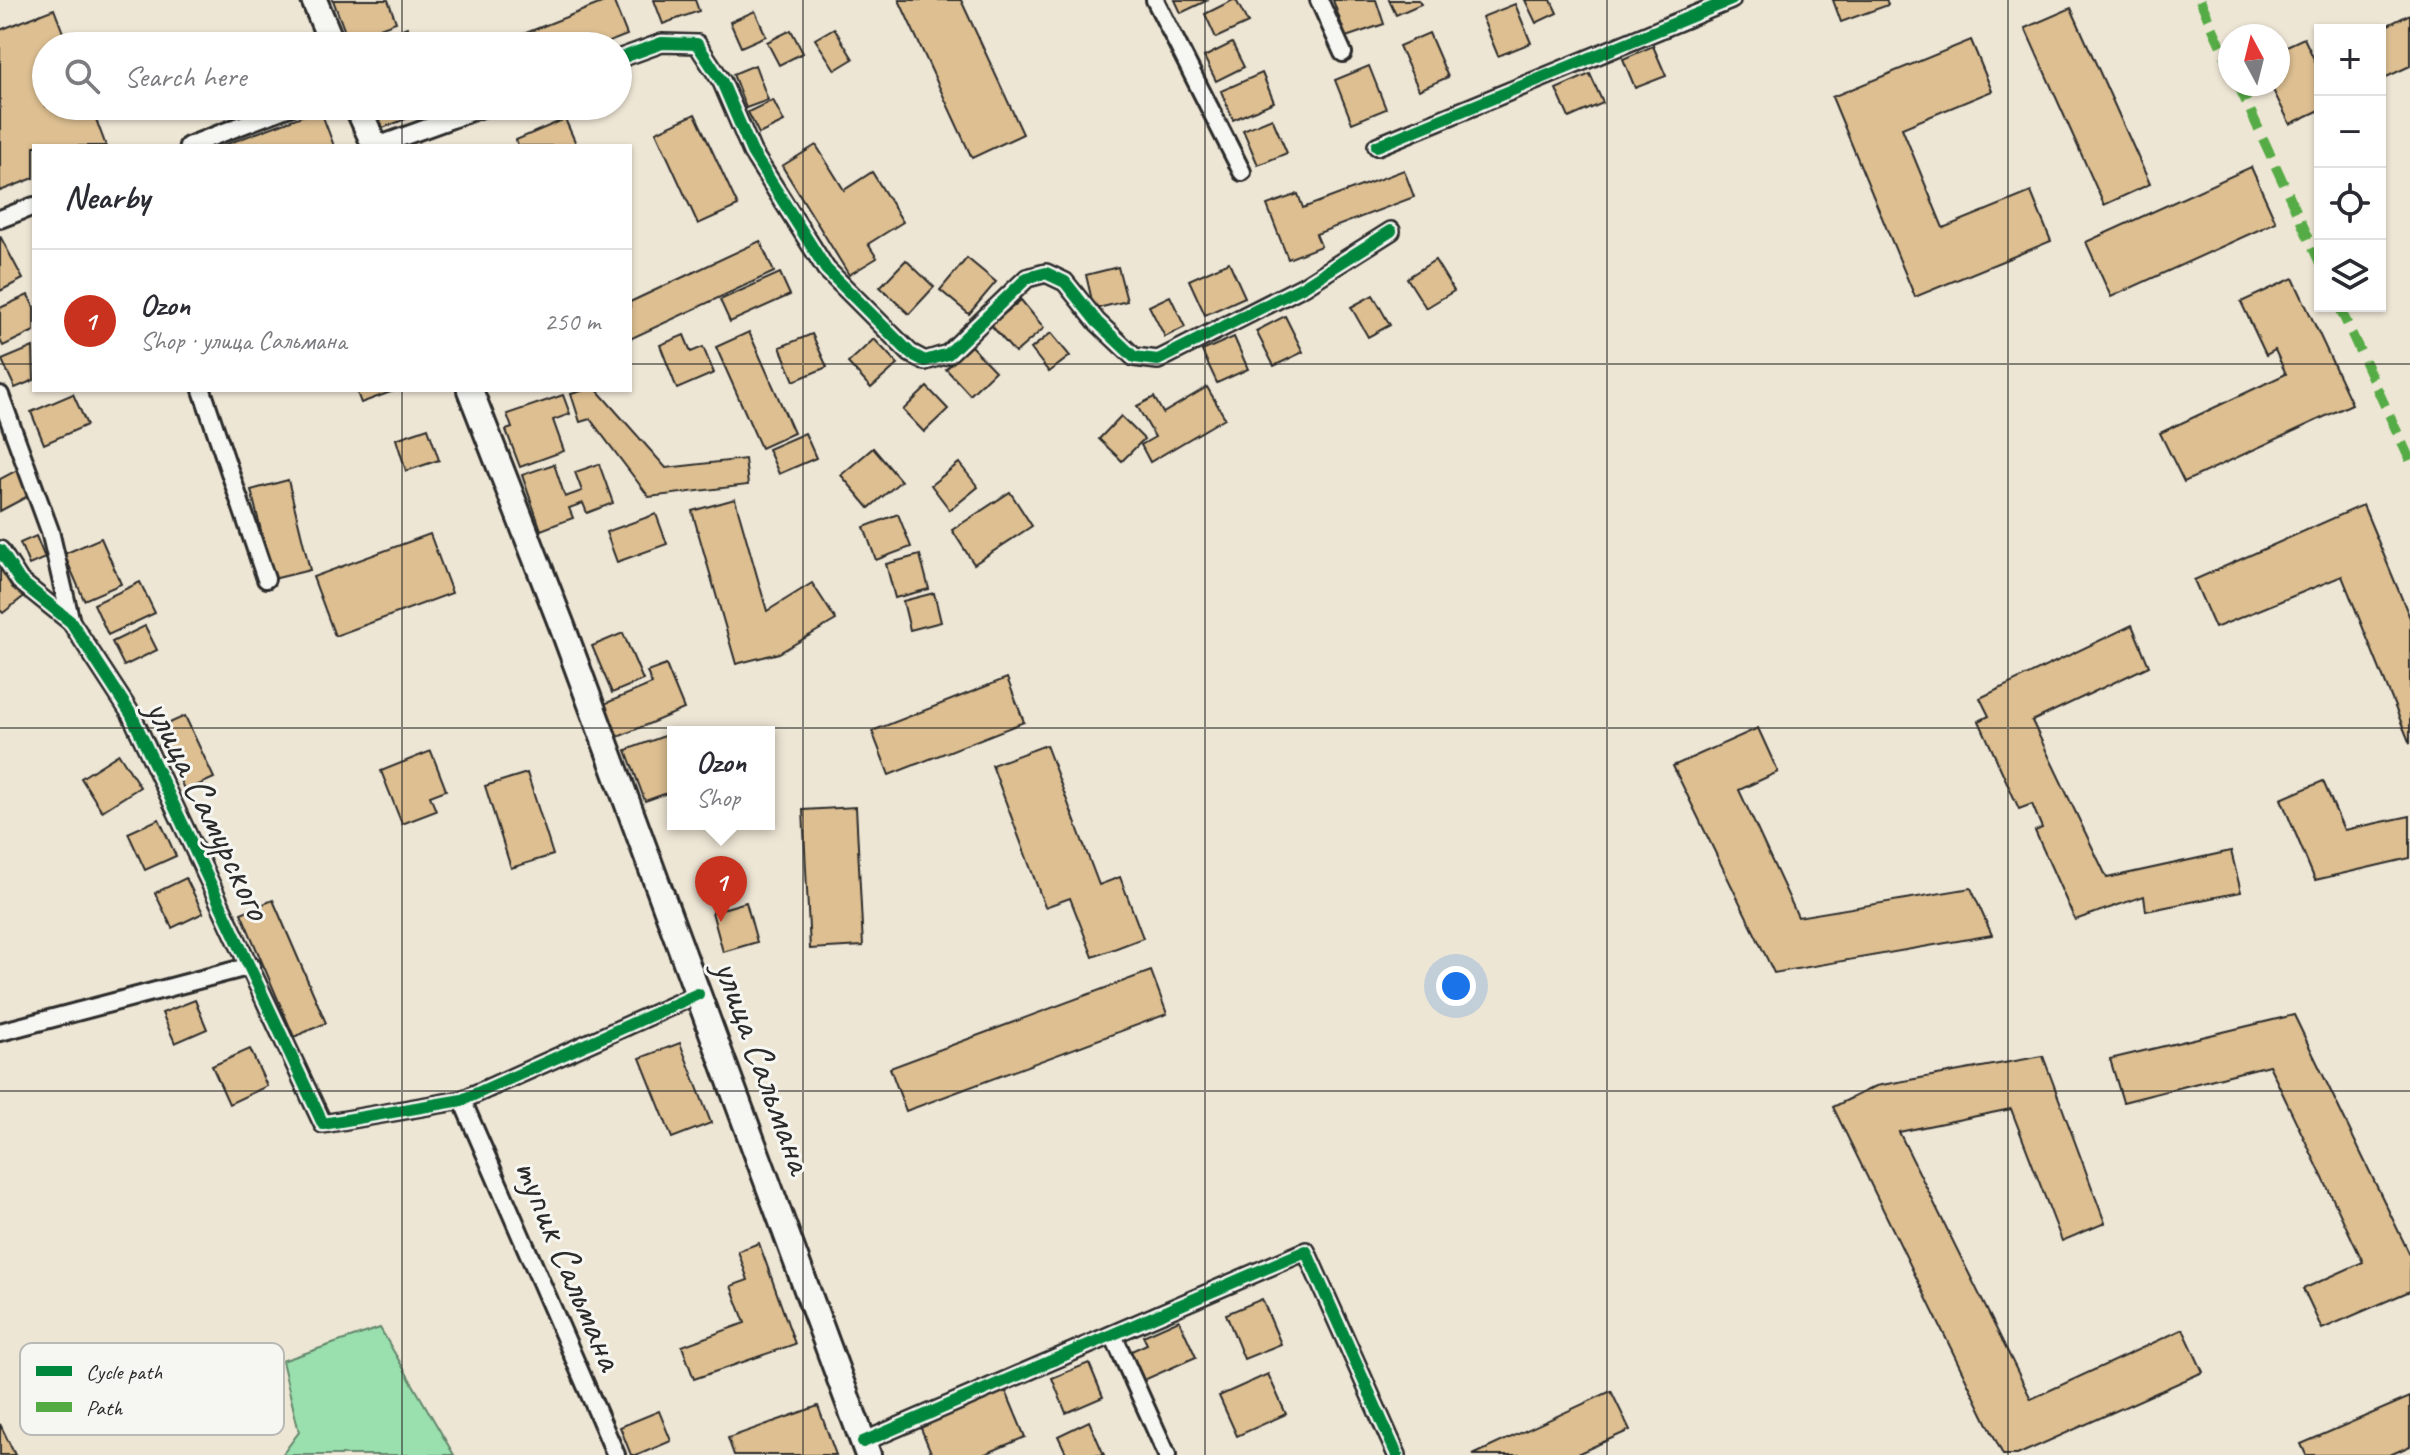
<!DOCTYPE html>
<meta charset="utf-8">
<style>
body{margin:0;font-family:Caveat,sans-serif;background:#f2f2f3;color:#2b2b33}
.controls{position:absolute;right:24px;top:24px;display:grid;overflow:hidden;border-radius:0px;box-shadow:0 2px 6px #0004}
.controls button{width:72px;height:72px;display:grid;place-items:center;padding:0;border:0;border-bottom:2px solid #e1e1e2;background:#fff;color:#2b2b33;font:40px sans-serif}
.compass{position:absolute;left:2218px;top:24px;width:72px;height:72px;border-radius:50%;background:#fff;box-shadow:0 2px 6px #0004;rotate:353deg}
.you{position:absolute;left:1456px;top:986px;width:28px;height:28px;margin:-20px;border:6px solid #fff;border-radius:50%;background:#1a73e8;box-shadow:0 0 0 12px #1a73e833}
.badge{display:grid;place-items:center;width:52px;height:52px;border-radius:50%;background:#c8321e;color:#fff;font-size:26px;font-weight:700}
.pin{position:absolute;translate:-50% -66px;filter:drop-shadow(0 2px 4px #0008)}
.pin::after{content:'';position:absolute;top:42px;width:28px;height:24px;background:inherit;clip-path:polygon(0 0,100% 0,50% 100%)}
.popup{position:absolute;left:667px;top:726px;width:108px;height:104px;box-sizing:border-box;display:grid;place-content:center;border-radius:0px;background:#fff;filter:drop-shadow(0 2px 6px #0005);font-size:26px;white-space:nowrap;color:#7c7c81}
.popup b{font-size:30px;color:#2b2b33}
.popup::after{content:'';position:absolute;left:50%;top:100%;margin-left:-16px;border:16px solid transparent;border-top-color:#fff}
.list{margin:0;padding:0;list-style:none}
h2{display:flex;justify-content:space-between;align-items:center;height:104px;margin:0;padding:0 32px;font-size:34px}
h2 small{font-size:26px;font-weight:400;color:#7c7c81}
.list li{display:grid;grid-template-columns:52px 1fr auto;gap:24px;align-items:center;box-sizing:border-box;height:144px;padding:0 32px;border-top:2px solid #e1e1e2}
.list b{display:block;font-size:30px;white-space:nowrap}
.list p{margin:0;font-size:26px;white-space:nowrap;color:#7c7c81}
.list em{font-size:26px;font-style:normal;color:#7c7c81}
.icon{flex:none;width:44px;height:44px;fill:none;stroke:currentColor;stroke-width:2;stroke-linecap:round;stroke-linejoin:round}
.map{position:relative;flex:none;width:2410px;height:1455px;overflow:hidden}
.search{position:absolute;background:#fff;box-shadow:0 2px 6px #0004;left:32px;top:32px;width:600px;height:88px;display:flex;align-items:center;gap:20px;box-sizing:border-box;padding:0 28px;border-radius:44px;color:#7c7c81;font-size:30px}
.panel{position:absolute;background:#fff;box-shadow:0 2px 6px #0004;left:32px;top:144px;width:600px;height:248px;border-radius:0px}
.map>svg:first-child{display:block}
.green{fill:#9ae0ae;stroke:#62866c;stroke-width:2}
.building{fill:#ddbf91;stroke:#2b2b2b;stroke-width:2}
.lines{fill:none;stroke-linecap:round;stroke-linejoin:round}
.minor-casing{stroke:#2b2b2b;stroke-width:22}
.primary-casing{stroke:#2b2b2b;stroke-width:30}
.minor{stroke:#f6f6f2;stroke-width:16}
.primary{stroke:#f6f6f2;stroke-width:24}
.quiet{stroke:#54ab44;stroke-width:10;stroke-dasharray:20 10;stroke-linecap:butt}
.cycleway-casing{stroke:#f6f6f2;stroke-width:17}
.cycleway{stroke:#00873e;stroke-width:12}
.grid{fill:none;stroke:#2b2b2b;stroke-width:2;stroke-opacity:0.55}
.labels{text-anchor:middle;stroke-width:6;stroke-linejoin:round;paint-order:stroke}
.street-label{font-size:40px;fill:#2b2b2b;stroke:#f6f6f2}
.key{fill:#f6f6f2;stroke:#b9b9b6;stroke-width:2}
.key-label{font-size:22px;fill:#2b2b2b}
</style>
<div class="map">
<svg width="2410" height="1455" viewBox="0 0 2410 1455">
<rect width="100%" height="100%" fill="#eee6d5"/>
<filter id="ink" filterUnits="userSpaceOnUse"><feTurbulence type="fractalNoise" baseFrequency=".0125" numOctaves="2"/><feDisplacementMap in="SourceGraphic" scale="16" xChannelSelector="R" yChannelSelector="G"/><feConvolveMatrix kernelMatrix="1 2 1 2 8 2 1 2 1" color-interpolation-filters="sRGB"/></filter>
<g filter="url(#ink)">
<polygon class="green" points="380,1328 454,1455 282,1455 299,1432 282,1361"/>
<g class="building">
<polygon points="333,0 388,0 396,22 348,40"/>
<polygon points="609,0 613,0 627,35 599,46 493,46"/>
<polygon points="654,0 695,0 699,11 663,24"/>
<polygon points="899,0 961,0 1023,134 972,158"/>
<polygon points="1175,0 1208,0 1181,13"/>
<polygon points="1233,0 1236,0 1248,23 1216,38 1205,14"/>
<polygon points="1333,0 1376,0 1384,24 1346,37"/>
<polygon points="1389,0 1419,0 1421,4 1396,15"/>
<polygon points="1525,0 1551,0 1557,13 1536,23"/>
<polygon points="1833,0 1886,0 1888,5 1841,22"/>
<polygon points="1515,4 1531,43 1498,56 1482,17"/>
<polygon points="2071,8 2150,184 2104,205 2025,28"/>
<polygon points="54,9 68,46 46,46 46,106 91,106 106,146 34,146 34,178 0,191 0,30"/>
<polygon points="755,11 766,36 741,47 730,22"/>
<polygon points="2410,14 2410,66 2380,80 2380,30 2378,30"/>
<polygon points="407,27 415,46 360,46"/>
<polygon points="834,28 853,59 835,70 815,39"/>
<polygon points="791,30 803,53 779,65 767,42"/>
<polygon points="1429,33 1448,77 1419,90 1399,46"/>
<polygon points="2304,38 2315,61 2320,58 2320,110 2290,124 2270,84 2278,84 2278,50"/>
<polygon points="1971,40 1992,91 1902,128 1943,228 2031,192 2051,241 1915,297 1832,97"/>
<polygon points="1232,43 1244,67 1216,81 1204,57"/>
<polygon points="1653,46 1666,76 1635,88 1623,59"/>
<polygon points="755,65 768,100 746,108 733,74"/>
<polygon points="1369,66 1386,109 1352,123 1335,80"/>
<polygon points="1262,73 1274,102 1233,120 1221,91"/>
<polygon points="1590,74 1603,103 1569,118 1556,89"/>
<polygon points="773,100 784,122 759,134 748,112"/>
<polygon points="374,106 438,106 383,128"/>
<polygon points="320,109 334,146 222,146"/>
<polygon points="695,114 738,206 698,224 656,132"/>
<polygon points="1272,118 1287,153 1258,165 1243,130"/>
<polygon points="565,119 577,146 518,146 516,140"/>
<polygon points="816,145 844,190 872,172 903,222 868,244 877,258 849,275 782,166"/>
<polygon points="2251,167 2276,222 2111,297 2086,242"/>
<polygon points="1404,170 1414,197 1316,234 1321,246 1288,259 1267,205 1298,194 1303,208"/>
<polygon points="0,236 23,279 0,291"/>
<polygon points="760,241 774,272 630,339 630,302"/>
<polygon points="967,258 996,282 969,314 940,290"/>
<polygon points="906,260 934,287 909,314 880,287"/>
<polygon points="1435,260 1454,291 1426,308 1407,278"/>
<polygon points="1229,262 1245,297 1205,315 1189,280"/>
<polygon points="1118,267 1127,301 1094,309 1086,275"/>
<polygon points="780,273 790,295 730,322 720,300"/>
<polygon points="2293,278 2352,404 2184,482 2160,433 2286,374 2275,350 2266,355 2241,302"/>
<polygon points="28,295 34,307 34,331 3,346 0,340 0,308"/>
<polygon points="1373,295 1390,325 1368,337 1351,307"/>
<polygon points="1170,296 1185,327 1165,337 1149,306"/>
<polygon points="1021,300 1044,328 1015,353 991,325"/>
<polygon points="1285,316 1303,352 1274,366 1256,331"/>
<polygon points="749,332 794,433 761,448 716,347"/>
<polygon points="1051,333 1070,356 1049,372 1031,349"/>
<polygon points="812,334 827,367 794,381 780,347"/>
<polygon points="684,335 691,352 703,347 714,373 677,389 660,345"/>
<polygon points="1234,337 1248,369 1217,383 1202,351"/>
<polygon points="874,339 898,364 871,388 848,363"/>
<polygon points="971,346 995,371 970,395 946,369"/>
<polygon points="33,347 34,380 15,388 2,360"/>
<polygon points="927,387 948,409 924,432 903,410"/>
<polygon points="1207,387 1225,418 1150,462 1141,445 1155,437 1137,406 1154,397 1163,413"/>
<polygon points="356,390 396,390 361,403"/>
<polygon points="585,390 597,390 666,468 745,459 748,485 649,497 590,419 580,422 571,394"/>
<polygon points="73,394 87,425 44,444 31,412"/>
<polygon points="563,395 570,414 553,420 564,451 520,467 506,430 512,428 507,414"/>
<polygon points="1121,416 1144,439 1122,461 1099,439"/>
<polygon points="428,428 439,460 406,471 396,439"/>
<polygon points="805,433 816,458 779,474 768,449"/>
<polygon points="873,448 901,481 869,508 841,475"/>
<polygon points="959,463 978,487 950,510 931,485"/>
<polygon points="554,464 565,497 582,491 575,472 599,464 613,503 587,513 583,503 569,508 573,518 541,530 522,475"/>
<polygon points="19,469 32,494 0,511 0,479"/>
<polygon points="288,480 310,570 273,579 251,490"/>
<polygon points="1010,492 1032,526 974,564 952,530"/>
<polygon points="735,499 767,611 812,583 836,620 779,653 736,664 692,511"/>
<polygon points="2363,505 2410,618 2410,744 2342,576 2215,628 2194,580"/>
<polygon points="656,514 667,544 617,562 606,532"/>
<polygon points="898,514 911,547 876,560 864,527"/>
<polygon points="430,534 452,593 335,636 313,577"/>
<polygon points="36,536 45,558 29,565 20,543"/>
<polygon points="101,538 121,584 84,600 64,554"/>
<polygon points="920,555 929,589 895,598 886,564"/>
<polygon points="0,568 23,597 3,613 0,610"/>
<polygon points="140,582 155,613 108,635 94,604"/>
<polygon points="934,593 941,622 910,630 903,601"/>
<polygon points="2132,625 2149,666 2032,721 2107,878 2231,851 2241,892 2146,911 2144,896 2075,920 2035,831 2042,828 2032,804 2019,809 1979,721 1989,716 1980,698"/>
<polygon points="145,626 157,650 124,666 112,642"/>
<polygon points="623,633 643,680 612,693 592,646"/>
<polygon points="666,665 684,709 618,737 604,704 652,684 647,672"/>
<polygon points="1007,678 1024,722 889,775 872,731"/>
<polygon points="185,716 214,778 185,791 156,729"/>
<polygon points="1758,728 1778,772 1739,790 1798,917 1971,888 1992,935 1774,973 1673,766"/>
<polygon points="667,735 673,749 673,791 645,801 626,750"/>
<polygon points="1046,745 1099,885 1120,877 1143,938 1093,957 1070,898 1045,907 992,765"/>
<polygon points="431,751 446,790 430,796 436,811 402,824 381,771"/>
<polygon points="119,754 140,787 102,811 81,778"/>
<polygon points="527,773 553,855 511,868 485,786"/>
<polygon points="2323,781 2344,830 2410,816 2410,858 2315,880 2281,799"/>
<polygon points="856,807 863,946 810,949 803,810"/>
<polygon points="159,819 176,856 145,870 128,833"/>
<polygon points="186,878 203,913 172,928 155,893"/>
<polygon points="273,900 326,1023 294,1037 241,913"/>
<polygon points="746,902 757,942 723,952 712,912"/>
<polygon points="1151,971 1167,1014 906,1111 890,1068"/>
<polygon points="195,1000 207,1029 175,1043 162,1013"/>
<polygon points="2294,1015 2410,1255 2410,1291 2322,1329 2303,1289 2363,1262 2269,1065 2123,1102 2110,1059"/>
<polygon points="680,1043 711,1123 672,1138 640,1058"/>
<polygon points="250,1049 267,1086 229,1104 212,1066"/>
<polygon points="2043,1056 2105,1223 2062,1241 2011,1109 1899,1132 2031,1399 2183,1329 2203,1372 2017,1455 2003,1455 1833,1107 1876,1086"/>
<polygon points="759,1243 795,1344 694,1379 682,1346 745,1323 731,1286 748,1280 738,1251"/>
<polygon points="1262,1299 1281,1344 1244,1359 1226,1314"/>
<polygon points="1179,1320 1196,1357 1142,1381 1129,1352 1147,1344 1143,1336"/>
<polygon points="1089,1363 1103,1397 1066,1413 1052,1378"/>
<polygon points="1268,1374 1286,1414 1237,1436 1219,1396"/>
<polygon points="1005,1389 1025,1437 983,1455 932,1455 920,1426"/>
<polygon points="1611,1391 1630,1430 1575,1455 1473,1455"/>
<polygon points="2410,1397 2410,1446 2390,1455 2306,1455 2301,1444"/>
<polygon points="818,1406 836,1455 734,1455 728,1438"/>
<polygon points="659,1411 671,1441 638,1455 631,1455 620,1427"/>
<polygon points="1089,1421 1104,1455 1067,1455 1058,1436"/>
<polygon points="0,1424 15,1455 0,1455"/>
</g>
<g class="lines">
<defs>
<g id="minor">
<polyline points="1155,0 1242,172"/>
<polyline points="1319,0 1343,53"/>
<polyline points="618,59 662,43 697,44 722,82 752,152 826,269 910,353 925,361 948,354 1027,278 1046,273 1065,282 1097,322 1134,357 1158,360 1304,286 1391,231"/>
<polyline points="188,146 292,106"/>
<polyline points="377,146 488,106"/>
<polyline points="1377,146 1731,0"/>
<polyline points="0,219 34,206"/>
<polyline points="202,390 266,579"/>
<polyline points="0,395 50,531 71,622"/>
<polyline points="0,550 20,581 71,622 131,714 323,1124 462,1100 698,994"/>
<polyline points="0,1032 251,966"/>
<polyline points="462,1100 616,1455"/>
<polyline points="1113,1335 1167,1455"/>
<polyline points="863,1442 1306,1251 1397,1455"/>
</g>
<g id="primary">
<polyline points="314,0 333,46"/>
<polyline points="357,106 375,146"/>
<polyline points="470,390 562,626 868,1455"/>
</g>
</defs>
<use href="#minor" class="minor-casing"/>
<use href="#primary" class="primary-casing"/>
<use href="#minor" class="minor"/>
<use href="#primary" class="primary"/>
<g class="quiet">
<polyline points="2200,0 2230,66"/>
<polyline points="2238,84 2320,263"/>
<polyline points="2339,306 2410,460"/>
</g>
<defs>
<g id="cycleway">
<polyline points="618,59 662,43 697,44 722,82 752,152 826,269 910,353 925,361 948,354 1027,278 1046,273 1065,282 1097,322 1134,357 1158,360 1304,286 1391,231"/>
<polyline points="1377,146 1731,0"/>
<polyline points="0,550 20,581 71,622 131,714 323,1124 462,1100 698,994"/>
<polyline points="863,1442 1306,1251 1397,1455"/>
</g>
</defs>
<use href="#cycleway" class="cycleway-casing"/>
<use href="#cycleway" class="cycleway"/>
</g>
</g>
<path class="grid" d="M402,0V46M803,0V1455M1205,0V1455M1607,0V1455M2008,0V1455M402,106V146M0,364H34M630,364H2410M402,390V1455M0,728H2410M0,1091H2410"/>
<g class="labels">
<g class="street-label">
<text transform="translate(210 809) rotate(64)" y="14">улица Самурского</text>
<text transform="translate(765 1066) rotate(70)" y="14">улица Сальмана</text>
<text transform="translate(570 1264) rotate(67)" y="14">тупик Сальмана</text>
</g>
</g>
<rect x="20" y="1343" width="264" height="92" rx="12" class="key"/>
<rect x="36" y="1366" width="36" height="10" fill="#00873e"/>
<rect x="36" y="1402" width="36" height="10" fill="#54ab44"/>
<g class="key-label">
<text x="86" y="1379">Cycle path</text>
<text x="86" y="1415">Path</text>
</g>
</svg>
<div class="controls">
<button>+</button>
<button>−</button>
<button><svg class="icon" aria-label="locate" viewBox="0 0 24 24"><circle cx="12" cy="12" r="6"/><path d="M12 2v4M12 18v4M2 12h4M18 12h4"/></svg></button>
<button><svg class="icon" aria-label="layers" viewBox="0 0 24 24"><path d="M12 4l9 5-9 5-9-5zM3 14l9 5 9-5"/></svg></button>
</div>
<svg class="compass" viewBox="-18 -18 36 36"><path d="M0-13l5 13h-10z" fill="#e53935"/><path d="M0 13l5-13h-10z" fill="#7c7c81"/></svg>
<div class="you"></div>
<div class="pin badge" style="left:721px;top:922px">1</div>
<div class="popup"><b>Ozon</b>Shop</div>
<div class="search"><svg class="icon" aria-label="search" viewBox="0 0 24 24"><circle cx="10" cy="10" r="6"/><path d="M15 15l6 6"/></svg>Search here</div>
<section class="panel">
<h2>Nearby<small></small></h2>
<ul class="list">
<li><span class="badge">1</span><div><b>Ozon</b><p>Shop · улица Сальмана</p></div><em>250 m</em></li>
</ul>
</section>
</div>
